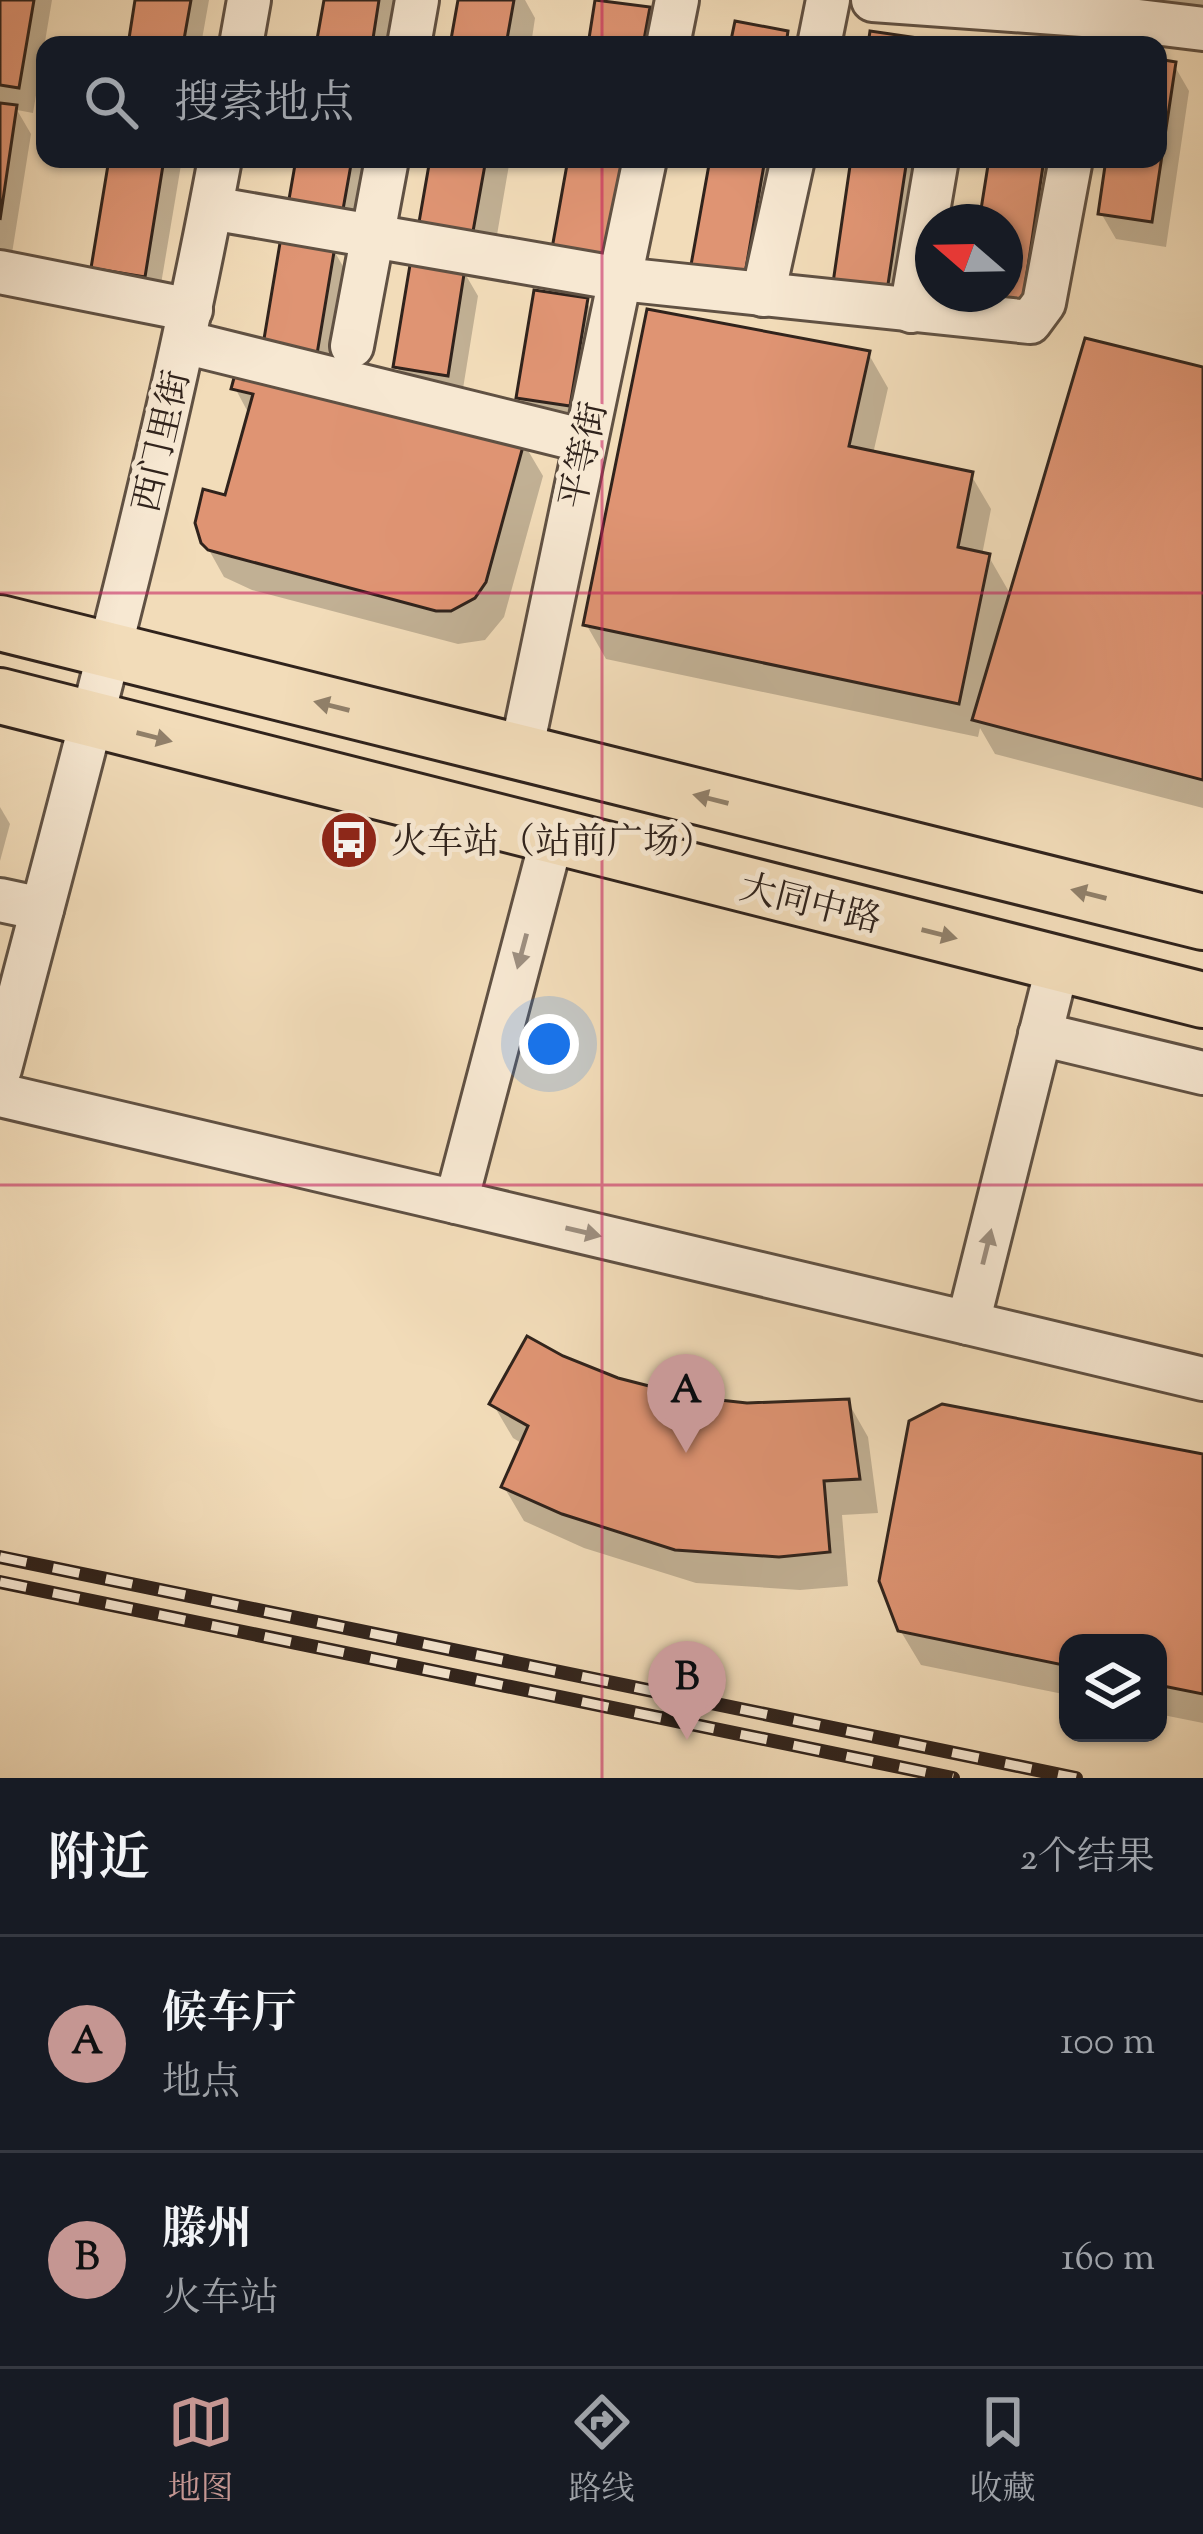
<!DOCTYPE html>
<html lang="zh">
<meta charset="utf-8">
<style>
body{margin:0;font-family:"Sorts Mill Goudy","Noto Serif SC",serif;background:#242831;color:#f1f3f6}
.controls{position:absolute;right:36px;bottom:36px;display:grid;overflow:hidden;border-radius:24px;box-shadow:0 3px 9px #0004}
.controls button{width:108px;height:108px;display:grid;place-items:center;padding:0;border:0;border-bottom:3px solid #363941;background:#171b24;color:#f1f3f6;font:60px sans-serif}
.compass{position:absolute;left:915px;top:204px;width:108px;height:108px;border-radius:50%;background:#171b24;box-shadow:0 3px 9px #0004;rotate:290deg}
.you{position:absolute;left:549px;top:1044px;width:42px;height:42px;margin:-30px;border:9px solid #fff;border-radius:50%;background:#1a73e8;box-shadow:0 0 0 18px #1a73e833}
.badge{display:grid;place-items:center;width:78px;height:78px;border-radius:50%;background:#c59692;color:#111;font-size:39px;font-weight:700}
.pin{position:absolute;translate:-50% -99px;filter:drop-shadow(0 3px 6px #0008)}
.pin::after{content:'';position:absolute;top:63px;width:42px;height:36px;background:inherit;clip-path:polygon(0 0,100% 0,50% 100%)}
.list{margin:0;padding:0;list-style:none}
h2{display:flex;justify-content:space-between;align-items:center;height:156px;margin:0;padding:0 48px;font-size:51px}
h2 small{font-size:39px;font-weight:400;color:#9ea1a6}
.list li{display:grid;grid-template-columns:78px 1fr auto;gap:36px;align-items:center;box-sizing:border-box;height:216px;padding:0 48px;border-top:3px solid #363941}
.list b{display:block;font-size:45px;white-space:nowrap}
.list p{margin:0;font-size:39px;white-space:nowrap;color:#9ea1a6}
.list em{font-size:39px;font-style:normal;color:#9ea1a6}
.icon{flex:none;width:66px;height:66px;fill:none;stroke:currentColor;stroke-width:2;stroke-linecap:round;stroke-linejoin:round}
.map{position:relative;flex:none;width:1203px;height:1778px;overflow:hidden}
.search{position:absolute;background:#171b24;box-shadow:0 3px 9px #0004;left:36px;right:36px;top:36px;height:132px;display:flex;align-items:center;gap:30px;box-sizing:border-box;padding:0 42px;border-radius:24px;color:#9ea1a6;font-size:45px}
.sheet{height:588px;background:#171b24}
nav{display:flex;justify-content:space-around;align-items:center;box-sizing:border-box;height:168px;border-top:3px solid #363941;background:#171b24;font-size:33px;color:#9ea1a6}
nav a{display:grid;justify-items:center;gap:6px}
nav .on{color:#c59692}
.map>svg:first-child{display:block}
.shadow{fill:#0003}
.building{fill:#df9473;stroke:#30231c;stroke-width:3}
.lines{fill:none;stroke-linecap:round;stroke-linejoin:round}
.minor-casing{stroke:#605143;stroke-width:48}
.major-casing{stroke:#30231c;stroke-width:60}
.minor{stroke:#f7e8d2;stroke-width:42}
.major{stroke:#f2dcb9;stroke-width:54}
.rail-casing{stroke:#30231c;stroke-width:14}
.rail{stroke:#f7e8d2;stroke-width:9;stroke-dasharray:27;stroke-linecap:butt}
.oneway{fill:#91806a}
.oneway2{fill:#9d8f80}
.grid{fill:none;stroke:#c2185b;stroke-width:3;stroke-opacity:0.55}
.labels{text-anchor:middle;stroke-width:10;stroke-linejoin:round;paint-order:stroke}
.street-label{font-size:36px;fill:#30231c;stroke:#f7e8d2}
.poi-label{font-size:36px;fill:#30231c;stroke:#f7e8d2;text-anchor:start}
</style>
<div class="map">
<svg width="1203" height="1778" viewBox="0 0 1203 1778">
<rect width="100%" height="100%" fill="#f2dcb9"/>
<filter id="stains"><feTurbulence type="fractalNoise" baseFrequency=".00167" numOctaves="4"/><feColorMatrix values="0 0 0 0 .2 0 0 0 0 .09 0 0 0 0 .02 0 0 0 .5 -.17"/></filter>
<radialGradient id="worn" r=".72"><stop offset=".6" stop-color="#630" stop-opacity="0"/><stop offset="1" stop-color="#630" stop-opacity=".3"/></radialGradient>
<g class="shadow">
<polygon points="0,0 52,0 33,113 17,110 31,134 10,266 0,265"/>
<polygon points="138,0 209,0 201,45 131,45"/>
<polygon points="327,0 404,0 396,45 319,45"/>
<polygon points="461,0 525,0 535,18 531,45 453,45"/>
<polygon points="1031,0 1203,0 1203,33"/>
<polygon points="648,10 668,45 591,45"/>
<polygon points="1158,62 1174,65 1189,91 1166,247 1116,239 1101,213 1109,159 1158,159"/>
<polygon points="112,159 182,159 158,302 109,293 94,267"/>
<polygon points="299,159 376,159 360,248 329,242 348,275 331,379 281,371"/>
<polygon points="433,159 510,159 491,270 460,265 478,296 461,401 412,393 397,367"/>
<polygon points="713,159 790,159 763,307 694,264"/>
<polygon points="854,159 930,159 906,324 856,317"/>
<polygon points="992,159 1068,159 1041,340 991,333 971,294 1005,294 1005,222 982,222"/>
<polygon points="586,301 601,327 584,431 534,423 519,397"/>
<polygon points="868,353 888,388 873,454 971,475 991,509 982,555 989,557 1012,597 1203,370 1203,808 995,754 980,728 978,737 606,659 586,624"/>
<polygon points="235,388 523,442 543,476 504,617 485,640 458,644 252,590 224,577 204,541 227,499 250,416"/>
<polygon points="0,807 10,824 0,861"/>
<polygon points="617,1381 692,1400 747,1406 848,1402 868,1437 878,1513 842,1515 848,1586 800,1590 696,1583 584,1548 524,1521 504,1487 523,1444 513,1438 493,1404"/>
<polygon points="1203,1457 1203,1723 1158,1714 1158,1643 1068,1643 1068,1695 921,1665 900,1630"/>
</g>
<g class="building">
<polygon points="0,0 34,0 19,88 0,85"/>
<polygon points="135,0 191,0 183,45 128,45"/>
<polygon points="324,0 379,0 372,45 316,45"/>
<polygon points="458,0 514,0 506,45 450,45"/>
<polygon points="595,0 650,7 643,45 588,45"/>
<polygon points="735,21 788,31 786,45 730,45"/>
<polygon points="870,31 925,39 924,45 868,45"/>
<polygon points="1158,59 1176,62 1152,222 1098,214 1106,159 1158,159"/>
<polygon points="0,103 17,105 0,220"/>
<polygon points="109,159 164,159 145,277 91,268"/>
<polygon points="296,159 352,159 342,215 288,205"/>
<polygon points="430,159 486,159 472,237 418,228"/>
<polygon points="568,159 623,159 605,263 551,254"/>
<polygon points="710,159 765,159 745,274 691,265"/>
<polygon points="851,159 907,159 887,291 833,283"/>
<polygon points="989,159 1044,159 1022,307 968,299 968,294 1005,294 1005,222 979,222"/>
<polygon points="281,237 335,246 317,354 263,345"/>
<polygon points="411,259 465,268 448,376 393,367"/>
<polygon points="534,290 588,298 570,406 516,398"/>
<polygon points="647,309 870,351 849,446 973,472 958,547 990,554 959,704 583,625"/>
<polygon points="1085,338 1203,367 1203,780 972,720"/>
<polygon points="238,363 525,439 486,582 475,598 451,611 436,611 230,556 208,550 201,543 195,523 203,489 225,495 253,394 231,389"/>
<polygon points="527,1336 563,1356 618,1378 692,1397 747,1403 849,1399 860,1479 824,1481 830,1552 779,1557 675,1550 562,1514 501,1487 528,1426 489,1404"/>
<polygon points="942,1404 1203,1454 1203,1694 1158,1685 1158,1643 1068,1643 1068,1666 898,1631 879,1581 909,1421"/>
</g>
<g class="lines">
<defs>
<g id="minor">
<polyline points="873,0 1097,16 1203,29"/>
<polyline points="241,45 249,0"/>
<polyline points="409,45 417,0"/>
<polyline points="668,45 677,0"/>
<polyline points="819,45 828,0"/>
<polyline points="211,208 621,279 1030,322 1044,303 1071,159"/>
<polyline points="0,272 191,310"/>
<polyline points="763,295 793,159"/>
<polyline points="911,311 937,159"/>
<polyline points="184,342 585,441"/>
<polyline points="352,346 387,159"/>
<polyline points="521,752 645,159"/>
<polyline points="552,838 456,1202 968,1323 1058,964"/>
<polyline points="0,900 42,909"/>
<polyline points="1040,1034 1203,1073"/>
<path d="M0,1069C79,767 163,466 220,159"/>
<polyline points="0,1095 456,1202"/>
<polyline points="968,1323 1203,1379"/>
</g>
<g id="major">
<polyline points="0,623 1203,922"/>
<polyline points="0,696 1203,1000"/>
</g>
</defs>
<use href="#minor" class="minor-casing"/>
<use href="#major" class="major-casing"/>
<use href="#minor" class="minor"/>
<use href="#major" class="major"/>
<defs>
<g id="rail">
<polyline points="0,1557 1076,1778"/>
<polyline points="0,1582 953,1778"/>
</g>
</defs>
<use href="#rail" class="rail-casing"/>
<use href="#rail" class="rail"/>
</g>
<defs><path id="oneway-solid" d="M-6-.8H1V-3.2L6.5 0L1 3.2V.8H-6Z" transform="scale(3)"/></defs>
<g class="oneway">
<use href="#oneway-solid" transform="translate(332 706) rotate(-166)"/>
<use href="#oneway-solid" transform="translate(154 737) rotate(14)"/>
<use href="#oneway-solid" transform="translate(711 799) rotate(-166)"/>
<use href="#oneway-solid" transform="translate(1089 894) rotate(-166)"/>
<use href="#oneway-solid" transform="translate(939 934) rotate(14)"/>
</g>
<g class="oneway2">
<use href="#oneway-solid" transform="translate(522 951) rotate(105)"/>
<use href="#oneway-solid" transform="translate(583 1232) rotate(13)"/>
<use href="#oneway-solid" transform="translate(987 1247) rotate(-76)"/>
</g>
<path class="grid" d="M602,0V45M602,159V1778M0,593H1203M0,1185H1203"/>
<defs>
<symbol id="bus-disc" viewBox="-11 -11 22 22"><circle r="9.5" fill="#8f2418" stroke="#f7e8d2"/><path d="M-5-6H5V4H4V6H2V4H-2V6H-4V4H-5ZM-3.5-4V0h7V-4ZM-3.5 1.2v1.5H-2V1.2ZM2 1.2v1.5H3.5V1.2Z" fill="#fff"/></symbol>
</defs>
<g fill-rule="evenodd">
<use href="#bus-disc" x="316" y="807" width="66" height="66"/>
</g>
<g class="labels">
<g class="street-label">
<text transform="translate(160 441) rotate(-77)" y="13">西门里街</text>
<text transform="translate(582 455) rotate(-78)" y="13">平等街</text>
<text transform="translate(811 902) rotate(14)" y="13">大同中路</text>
</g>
<g class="poi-label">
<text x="391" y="853">火车站（站前广场）</text>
</g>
</g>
<rect width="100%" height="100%" filter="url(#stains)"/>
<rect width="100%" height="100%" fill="url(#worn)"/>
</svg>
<div class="controls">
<button><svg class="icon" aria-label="layers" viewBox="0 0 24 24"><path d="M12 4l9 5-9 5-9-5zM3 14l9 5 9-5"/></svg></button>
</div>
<svg class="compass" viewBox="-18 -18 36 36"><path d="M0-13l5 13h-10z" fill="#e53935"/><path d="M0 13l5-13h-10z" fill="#9ea1a6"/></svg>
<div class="you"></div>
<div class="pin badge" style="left:686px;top:1453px">A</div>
<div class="pin badge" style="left:687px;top:1740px">B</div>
<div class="search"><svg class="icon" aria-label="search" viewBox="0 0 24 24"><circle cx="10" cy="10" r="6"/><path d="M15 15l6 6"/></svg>搜索地点</div>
</div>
<section class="sheet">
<h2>附近<small>2个结果</small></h2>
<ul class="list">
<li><span class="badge">A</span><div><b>候车厅</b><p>地点</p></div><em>100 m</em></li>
<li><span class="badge">B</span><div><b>滕州</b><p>火车站</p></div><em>160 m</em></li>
</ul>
</section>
<nav>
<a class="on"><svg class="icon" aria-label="map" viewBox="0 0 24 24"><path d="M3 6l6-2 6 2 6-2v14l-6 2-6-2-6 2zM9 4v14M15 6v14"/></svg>地图</a>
<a><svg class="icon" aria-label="directions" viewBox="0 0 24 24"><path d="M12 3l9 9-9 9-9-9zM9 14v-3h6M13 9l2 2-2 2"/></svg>路线</a>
<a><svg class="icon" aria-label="saved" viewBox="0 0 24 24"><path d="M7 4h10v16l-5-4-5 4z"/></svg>收藏</a>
</nav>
